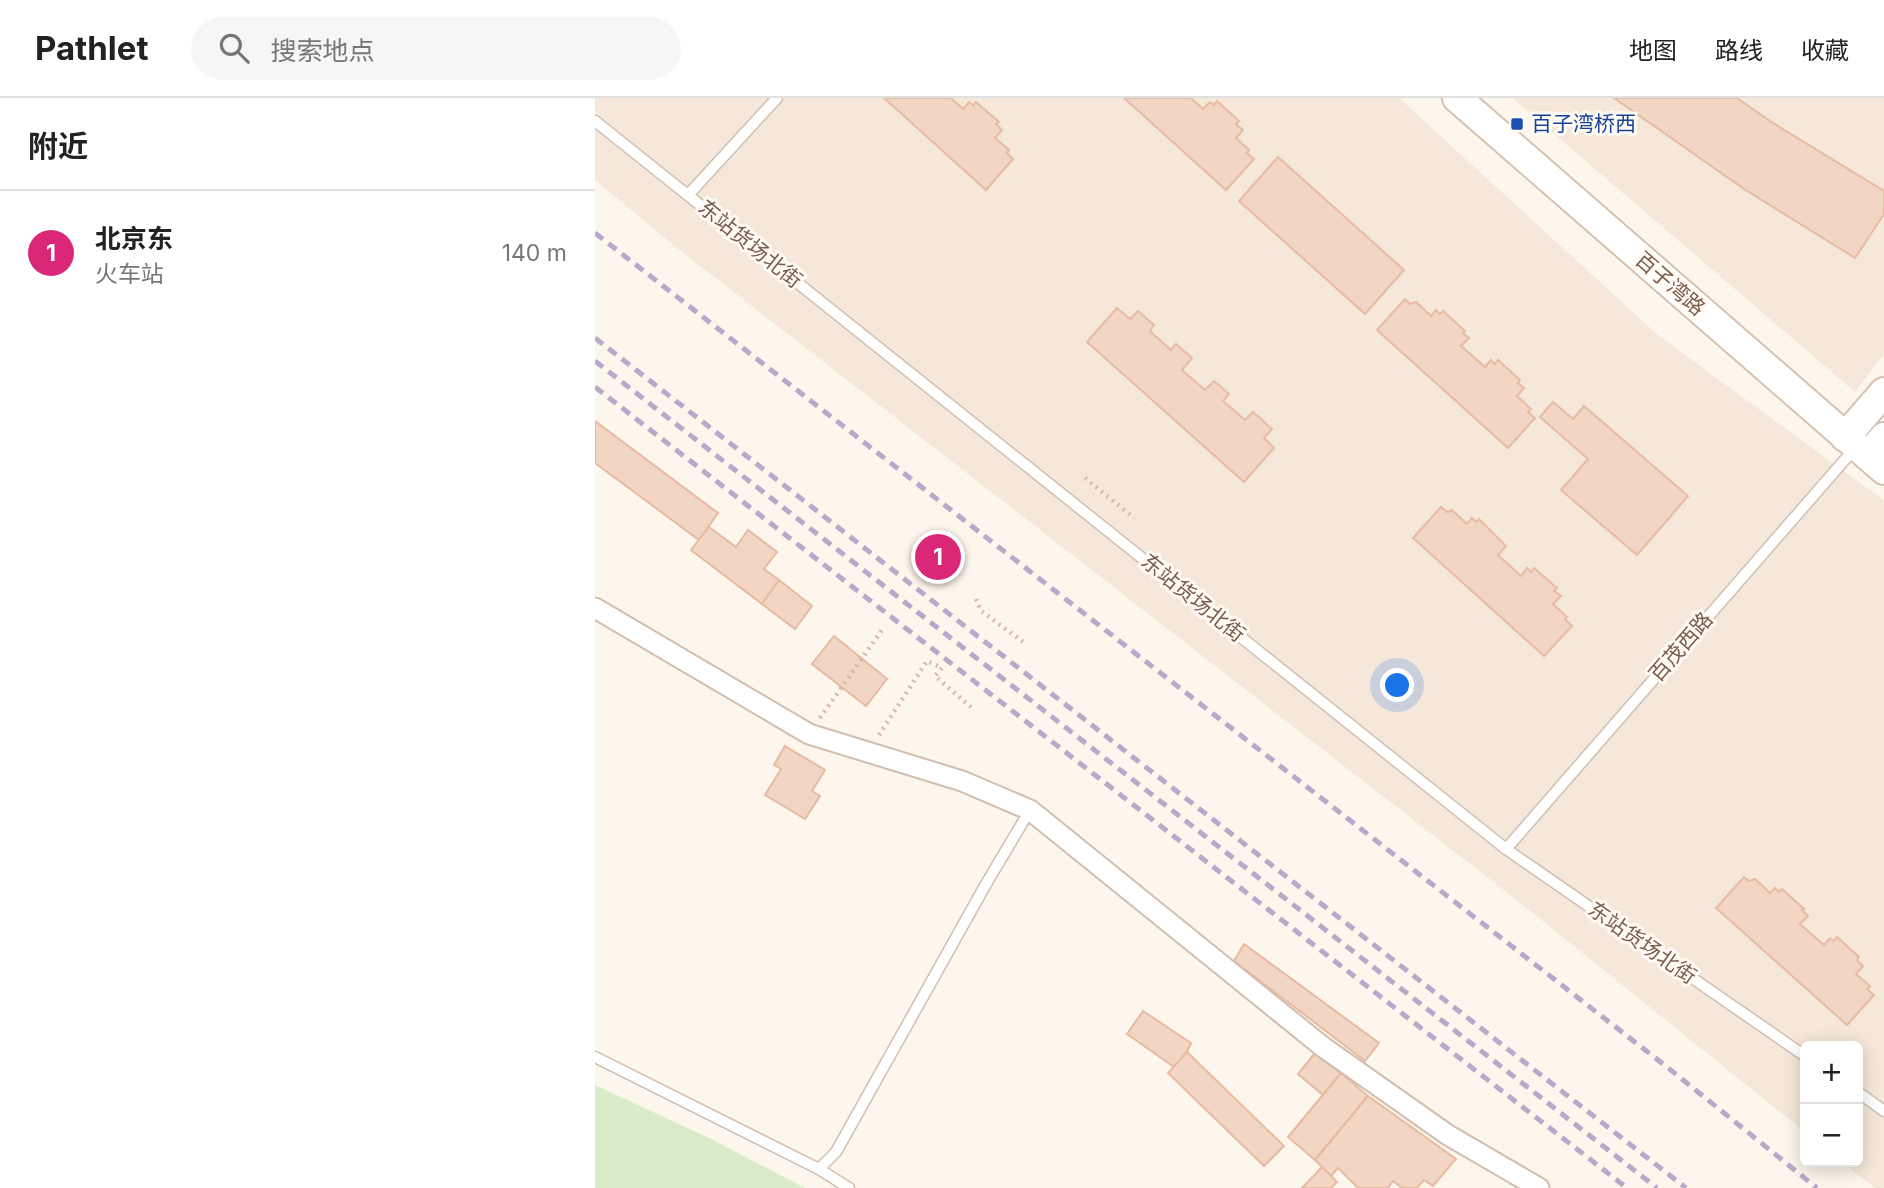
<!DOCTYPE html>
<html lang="zh">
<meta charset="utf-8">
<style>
body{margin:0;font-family:Inter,"Noto Sans SC",sans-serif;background:#f6f6f6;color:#222}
.controls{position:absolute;right:21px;bottom:21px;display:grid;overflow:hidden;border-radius:10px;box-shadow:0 4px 18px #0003}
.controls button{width:63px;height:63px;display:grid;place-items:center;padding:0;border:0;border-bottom:2px solid #e0e0e0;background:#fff;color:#222;font:35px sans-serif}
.you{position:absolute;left:803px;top:588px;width:24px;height:24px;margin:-18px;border:5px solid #fff;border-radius:50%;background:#1a73e8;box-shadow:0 0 0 10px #1a73e833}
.badge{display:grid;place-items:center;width:46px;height:46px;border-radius:50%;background:#db2777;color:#fff;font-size:23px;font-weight:700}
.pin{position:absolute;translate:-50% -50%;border:4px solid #fff;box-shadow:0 2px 7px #0006}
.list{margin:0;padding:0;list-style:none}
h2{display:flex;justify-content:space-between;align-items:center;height:91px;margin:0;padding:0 28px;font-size:30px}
h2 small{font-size:23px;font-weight:400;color:#767676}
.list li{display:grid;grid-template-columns:46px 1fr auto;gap:21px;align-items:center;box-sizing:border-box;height:126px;padding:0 28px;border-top:2px solid #e0e0e0}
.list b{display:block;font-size:26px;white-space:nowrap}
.list p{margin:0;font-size:23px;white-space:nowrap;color:#767676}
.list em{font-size:23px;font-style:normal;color:#767676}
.icon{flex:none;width:38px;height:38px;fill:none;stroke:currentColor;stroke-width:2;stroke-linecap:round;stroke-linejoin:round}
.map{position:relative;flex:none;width:1289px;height:1090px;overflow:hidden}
header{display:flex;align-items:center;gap:42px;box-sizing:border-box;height:98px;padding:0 35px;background:#fff;border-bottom:2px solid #e0e0e0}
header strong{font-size:33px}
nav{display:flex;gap:38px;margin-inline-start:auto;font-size:24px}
.search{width:490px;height:63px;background:#f6f6f6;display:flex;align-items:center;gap:18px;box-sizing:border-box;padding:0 24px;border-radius:38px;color:#767676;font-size:26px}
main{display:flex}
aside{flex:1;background:#fff}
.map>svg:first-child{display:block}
.residential{fill:#f5e8da}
.green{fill:#d8ecc9}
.building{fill:#f3d5c3;stroke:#e6bba3;stroke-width:2}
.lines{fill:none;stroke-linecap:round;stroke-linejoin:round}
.lane-casing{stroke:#d1beb0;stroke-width:13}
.street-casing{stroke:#d1beb0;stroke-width:23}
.secondary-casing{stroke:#d6c0b0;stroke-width:32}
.path{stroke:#d9b8a5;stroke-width:4.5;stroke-dasharray:2 5;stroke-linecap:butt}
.lane{stroke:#fff;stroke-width:10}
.street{stroke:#fff;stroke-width:19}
.secondary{stroke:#fff;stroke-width:28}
.rail{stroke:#b9a8c9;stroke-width:5;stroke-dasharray:10 7;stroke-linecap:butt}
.transit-dot{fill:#1a4fb4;stroke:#fffaf3;stroke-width:2.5}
.labels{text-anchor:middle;stroke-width:6;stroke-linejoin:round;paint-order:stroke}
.transit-label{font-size:21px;fill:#164399;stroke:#fffaf3;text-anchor:start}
.street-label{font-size:21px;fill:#7a5c4d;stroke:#fffaf3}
</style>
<header>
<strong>Pathlet</strong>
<div class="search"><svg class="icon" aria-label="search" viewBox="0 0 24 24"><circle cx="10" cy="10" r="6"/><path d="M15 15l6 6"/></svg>搜索地点</div>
<nav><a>地图</a><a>路线</a><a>收藏</a></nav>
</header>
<main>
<aside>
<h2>附近<small></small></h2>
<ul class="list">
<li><span class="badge">1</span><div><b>北京东</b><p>火车站</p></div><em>140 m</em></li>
</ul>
</aside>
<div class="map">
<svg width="1289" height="1090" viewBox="0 0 1289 1090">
<rect width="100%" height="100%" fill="#fdf6ec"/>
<g class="residential">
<polygon points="0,0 804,0 1064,238 1283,398 1289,403 1289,1090 1280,1090 1247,1064 1263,1064 1263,948 1210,948 1210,1034 919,800 82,150 0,82"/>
<polygon points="917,0 1289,0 1289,256 1260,294"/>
</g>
<polygon class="green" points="0,987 114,1040 210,1090 0,1090"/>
<g class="building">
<polygon points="289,0 356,0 368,11 374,4 378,7 381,4 404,24 401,26 407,32 400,40 414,52 412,55 418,61 391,92"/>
<polygon points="529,0 596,0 608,11 615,4 619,7 622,3 644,23 641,26 648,32 641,40 654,52 652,55 659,61 631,92"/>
<polygon points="1019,0 1142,0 1178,25 1289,93 1289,116 1260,160 1149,91"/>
<polygon points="683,59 809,172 770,216 644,103"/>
<polygon points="810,201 815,206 821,204 836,218 841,212 845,216 848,213 870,233 868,235 874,240 866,248 890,269 896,262 900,266 903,262 925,282 923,285 929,290 922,298 936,311 933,314 940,320 913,350 782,232"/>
<polygon points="522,210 535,221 543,213 559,227 555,233 576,252 581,246 597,260 587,272 610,292 619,283 634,296 628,303 650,322 658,314 677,331 669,340 679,350 649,384 492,244"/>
<polygon points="958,304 978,321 989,308 1093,398 1042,457 966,392 993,361 945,319"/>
<polygon points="0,323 123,415 104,442 0,365"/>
<polygon points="846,409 852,414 857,412 872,426 877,420 882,424 884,421 911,448 903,457 926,478 932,470 936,474 939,470 962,490 959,493 966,498 958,506 972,519 970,521 977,528 949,558 818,440"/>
<polygon points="114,429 141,449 153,432 182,454 169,471 184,482 167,506 96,452"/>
<polygon points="184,482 217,508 200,531 167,506"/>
<polygon points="239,538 292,581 271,608 217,566"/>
<polygon points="190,648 230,672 217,693 225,698 210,721 170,697 186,671 179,667"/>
<polygon points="1149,779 1154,783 1160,781 1175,795 1180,790 1184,794 1187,791 1209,811 1207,812 1213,818 1205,826 1229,847 1235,840 1239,843 1242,839 1264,859 1262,862 1268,868 1261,876 1275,888 1272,891 1279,897 1252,927 1121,810"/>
<polygon points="649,846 784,945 770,963 639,863"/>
<polygon points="548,913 596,945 592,954 579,969 532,936"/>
<polygon points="592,954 689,1048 669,1068 573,975"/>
<polygon points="720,955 746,975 728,997 703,976"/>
<polygon points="746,975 773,998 720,1062 693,1039"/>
<polygon points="773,998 861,1061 838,1088 829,1082 822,1090 807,1090 798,1083 793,1090 763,1090 743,1070 736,1078 720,1062"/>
<polygon points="727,1069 742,1084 736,1090 707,1090"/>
</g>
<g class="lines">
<defs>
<g id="lane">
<polyline points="0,23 911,751 1210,958"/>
<polyline points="93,97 182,0"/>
<polyline points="911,751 1260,350"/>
<polyline points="0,959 224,1071"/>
<polyline points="1263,994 1289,1013"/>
<polyline points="254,1090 224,1071 241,1054 391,786 435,712"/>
</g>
<polyline id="street" points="0,510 214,636 367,683 435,712 728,949 853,1037 944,1090"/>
<g id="secondary">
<polyline points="862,0 1289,372"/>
<polyline points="1250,339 1289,294"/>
<polyline points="1273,358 1289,339"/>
</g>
</defs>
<use href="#lane" class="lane-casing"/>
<use href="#street" class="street-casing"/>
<use href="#secondary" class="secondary-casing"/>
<g class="path">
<polyline points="490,380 539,420"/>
<polyline points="381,501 386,513 431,546"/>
<polyline points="225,620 289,529"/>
<polyline points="284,637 332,563 347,570 340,578 377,610"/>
</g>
<use href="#lane" class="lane"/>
<use href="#street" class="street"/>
<use href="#secondary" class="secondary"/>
<g class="rail">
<polyline points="0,135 1072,969 1222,1090"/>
<polyline points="0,240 1091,1090"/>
<polyline points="0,263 1062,1090"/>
<polyline points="0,289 1032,1090"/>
</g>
</g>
<rect class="transit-dot" x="915" y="19" width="14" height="14" rx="3.5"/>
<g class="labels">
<g class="transit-label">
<text x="936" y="33">百子湾桥西</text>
</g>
<g class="street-label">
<text transform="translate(155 146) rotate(39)" y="7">东站货场北街</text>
<text transform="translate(1075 186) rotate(41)" y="7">百子湾路</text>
<text transform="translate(598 500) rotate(39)" y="7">东站货场北街</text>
<text transform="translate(1086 549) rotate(-49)" y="7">百茂西路</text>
<text transform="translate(1047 845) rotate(35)" y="7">东站货场北街</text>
</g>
</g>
</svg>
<div class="controls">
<button>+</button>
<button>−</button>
</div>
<div class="you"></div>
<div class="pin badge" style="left:343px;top:459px">1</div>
</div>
</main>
